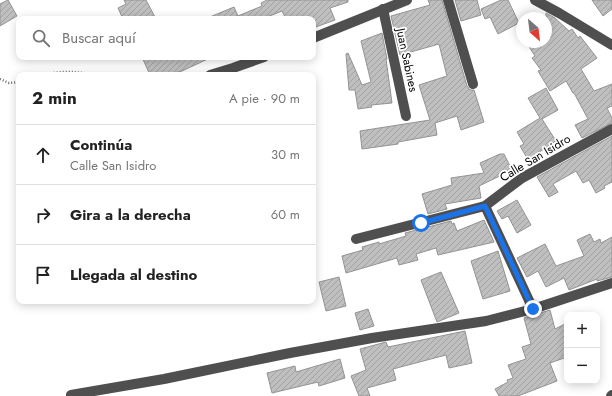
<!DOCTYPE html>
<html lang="es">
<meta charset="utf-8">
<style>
body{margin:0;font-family:Jost,sans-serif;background:#f6f6f6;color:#222}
.controls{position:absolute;right:12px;bottom:12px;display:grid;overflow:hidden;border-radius:8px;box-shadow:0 2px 10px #0003}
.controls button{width:36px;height:36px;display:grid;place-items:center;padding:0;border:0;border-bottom:1px solid #e0e0e0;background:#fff;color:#222;font:20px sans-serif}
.compass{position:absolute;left:516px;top:12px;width:36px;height:36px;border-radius:50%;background:#fff;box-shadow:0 2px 10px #0003;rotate:152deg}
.stop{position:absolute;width:12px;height:12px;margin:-9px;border:3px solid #1a73e8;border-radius:50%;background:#fff}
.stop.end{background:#1a73e8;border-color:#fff;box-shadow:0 1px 4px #0008}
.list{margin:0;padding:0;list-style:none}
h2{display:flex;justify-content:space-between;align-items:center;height:52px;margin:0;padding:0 16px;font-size:17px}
h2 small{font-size:13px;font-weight:400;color:#767676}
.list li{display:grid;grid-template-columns:26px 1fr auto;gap:12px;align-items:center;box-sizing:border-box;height:60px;padding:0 16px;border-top:1px solid #e0e0e0}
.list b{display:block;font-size:15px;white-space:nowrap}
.list p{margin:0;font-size:13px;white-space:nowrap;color:#767676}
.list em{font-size:13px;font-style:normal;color:#767676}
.icon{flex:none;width:22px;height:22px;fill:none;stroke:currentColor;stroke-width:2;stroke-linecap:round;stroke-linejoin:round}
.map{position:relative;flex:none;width:612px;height:396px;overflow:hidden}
.search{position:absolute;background:#fff;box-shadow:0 2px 10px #0003;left:16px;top:16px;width:300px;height:44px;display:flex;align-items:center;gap:10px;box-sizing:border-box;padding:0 14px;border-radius:8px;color:#767676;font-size:15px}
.panel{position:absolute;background:#fff;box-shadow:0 2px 10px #0003;left:16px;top:72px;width:300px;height:232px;border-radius:8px}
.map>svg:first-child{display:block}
.building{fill:url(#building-hatch);stroke:#939393}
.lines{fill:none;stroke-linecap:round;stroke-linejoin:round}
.path{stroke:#717171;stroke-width:2.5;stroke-dasharray:1 2;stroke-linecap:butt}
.minor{stroke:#4f4f4f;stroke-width:10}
.route{stroke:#1a73e8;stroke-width:5}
.labels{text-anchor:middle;stroke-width:3.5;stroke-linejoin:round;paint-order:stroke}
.street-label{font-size:12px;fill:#000;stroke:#fff}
</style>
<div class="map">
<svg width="612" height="396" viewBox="0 0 612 396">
<defs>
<pattern id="building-hatch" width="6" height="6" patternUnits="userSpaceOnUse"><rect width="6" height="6" fill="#bfbfbf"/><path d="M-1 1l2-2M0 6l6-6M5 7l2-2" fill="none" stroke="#a2a2a2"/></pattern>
</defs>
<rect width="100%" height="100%" fill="#fff"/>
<g class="building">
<polygon points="8,0 17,16 0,26 0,4"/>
<polygon points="124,0 146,0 156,19 123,19 118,8 126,4"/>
<polygon points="267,0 348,0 348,2 330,8 335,20 313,28 313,19 286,19 282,11 262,19 205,19 234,7 238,16 262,6 261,3"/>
<polygon points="428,0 442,0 467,86 470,90 474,90 484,122 461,130 457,116 435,123 437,135 398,142 398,144 362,149 360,131 430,120 419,85 447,76 439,44 400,55 391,16 430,5"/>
<polygon points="455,0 477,0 481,15 461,21"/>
<polygon points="501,0 508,0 519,23 498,34 490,17 485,19 481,9"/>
<polygon points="592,0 612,0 612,9 603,16"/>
<polygon points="546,13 555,18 569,31 572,29 578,38 580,36 597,58 581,69 594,91 612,84 612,106 607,108 612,118 612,123 582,138 575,125 588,119 574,93 573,93 566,81 550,91 538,71 541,70 532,58 535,56 526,42 546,42"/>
<polygon points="382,33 387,59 386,59 392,103 371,105 372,107 358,109 355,90 349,90 346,54 348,53 362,85 371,82 361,41"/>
<polygon points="142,57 212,57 182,71 166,75 150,75"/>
<polygon points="546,88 558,110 542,119 556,141 532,157 527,158 520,146 524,144 517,132 540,118 528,98"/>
<polygon points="612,136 612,182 604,186 605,188 596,193 589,180 583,183 576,171 553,184 558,192 549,197 537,177"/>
<polygon points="500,154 504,154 512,170 479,186 481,198 445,204 447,209 428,214 422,194 452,185 451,178 484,173 480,163"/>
<polygon points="517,200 531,225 517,233 508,216 502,219 497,211"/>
<polygon points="484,220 494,242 438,255 436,248 416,254 418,260 399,265 397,258 346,273 342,256 363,250 362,247 379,242 379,244 406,236 405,233 451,221 452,224 454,223 457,231"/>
<polygon points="590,234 594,242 600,239 601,243 612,237 612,277 597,281 597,279 569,290 564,278 546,287 538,271 527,277 517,258 545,244 556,266 584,256 577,240"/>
<polygon points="498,251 510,291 483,299 471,261"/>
<polygon points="441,272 459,313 437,322 421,280"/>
<polygon points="339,277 346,306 326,311 319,282"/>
<polygon points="368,309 374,326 360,330 355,313"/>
<polygon points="550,310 555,329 567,323 567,357 550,363 557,381 518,396 499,396 495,389 508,382 507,380 513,378 508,365 526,359 522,347 531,344 524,318"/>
<polygon points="465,331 472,363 449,368 446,355 393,369 396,380 367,388 370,396 359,396 351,376 366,370 360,349 386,342 388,347"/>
<polygon points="340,359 345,378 319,386 318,382 272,393 267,373 295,366 296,372"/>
</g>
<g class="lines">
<g class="path">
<path d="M42,75C59,71 77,71 94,75"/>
<polyline points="0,79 9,83 19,82"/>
</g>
<g class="minor">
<polyline points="448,0 473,84"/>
<polyline points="535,0 559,13 612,45"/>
<polyline points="383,9 406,116"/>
<polyline points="313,38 407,0"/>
<polyline points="210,75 233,68 264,57"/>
<polyline points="485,206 533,309"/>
<polyline points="356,239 485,206 522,178 612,129"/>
<polyline points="71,395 164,379 290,353 372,338 486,321 533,309 612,283"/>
<polyline points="611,396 612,395"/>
</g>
</g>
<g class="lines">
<polyline class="route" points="421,223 485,206 533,309"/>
</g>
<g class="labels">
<g class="street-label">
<text transform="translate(407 60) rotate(78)" y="4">Juan Sabines</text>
<text transform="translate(535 158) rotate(-31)" y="4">Calle San Isidro</text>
</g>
</g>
</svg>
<div class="controls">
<button>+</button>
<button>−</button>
</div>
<svg class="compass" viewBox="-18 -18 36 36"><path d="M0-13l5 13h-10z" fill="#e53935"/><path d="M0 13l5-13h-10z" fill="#767676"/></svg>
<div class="stop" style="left:421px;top:223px"></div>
<div class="stop end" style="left:533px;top:309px"></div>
<div class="search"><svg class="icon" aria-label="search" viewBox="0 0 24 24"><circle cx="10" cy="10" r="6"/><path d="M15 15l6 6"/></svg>Buscar aquí</div>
<section class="panel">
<h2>2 min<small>A pie · 90 m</small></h2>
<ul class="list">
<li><svg class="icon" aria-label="ahead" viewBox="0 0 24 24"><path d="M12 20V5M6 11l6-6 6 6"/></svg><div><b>Continúa</b><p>Calle San Isidro</p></div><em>30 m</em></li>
<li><svg class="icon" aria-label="right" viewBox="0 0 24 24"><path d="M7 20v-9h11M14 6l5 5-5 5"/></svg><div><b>Gira a la derecha</b></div><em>60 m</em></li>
<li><svg class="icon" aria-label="arrive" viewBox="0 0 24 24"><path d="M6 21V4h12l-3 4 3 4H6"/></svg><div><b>Llegada al destino</b></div></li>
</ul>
</section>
</div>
